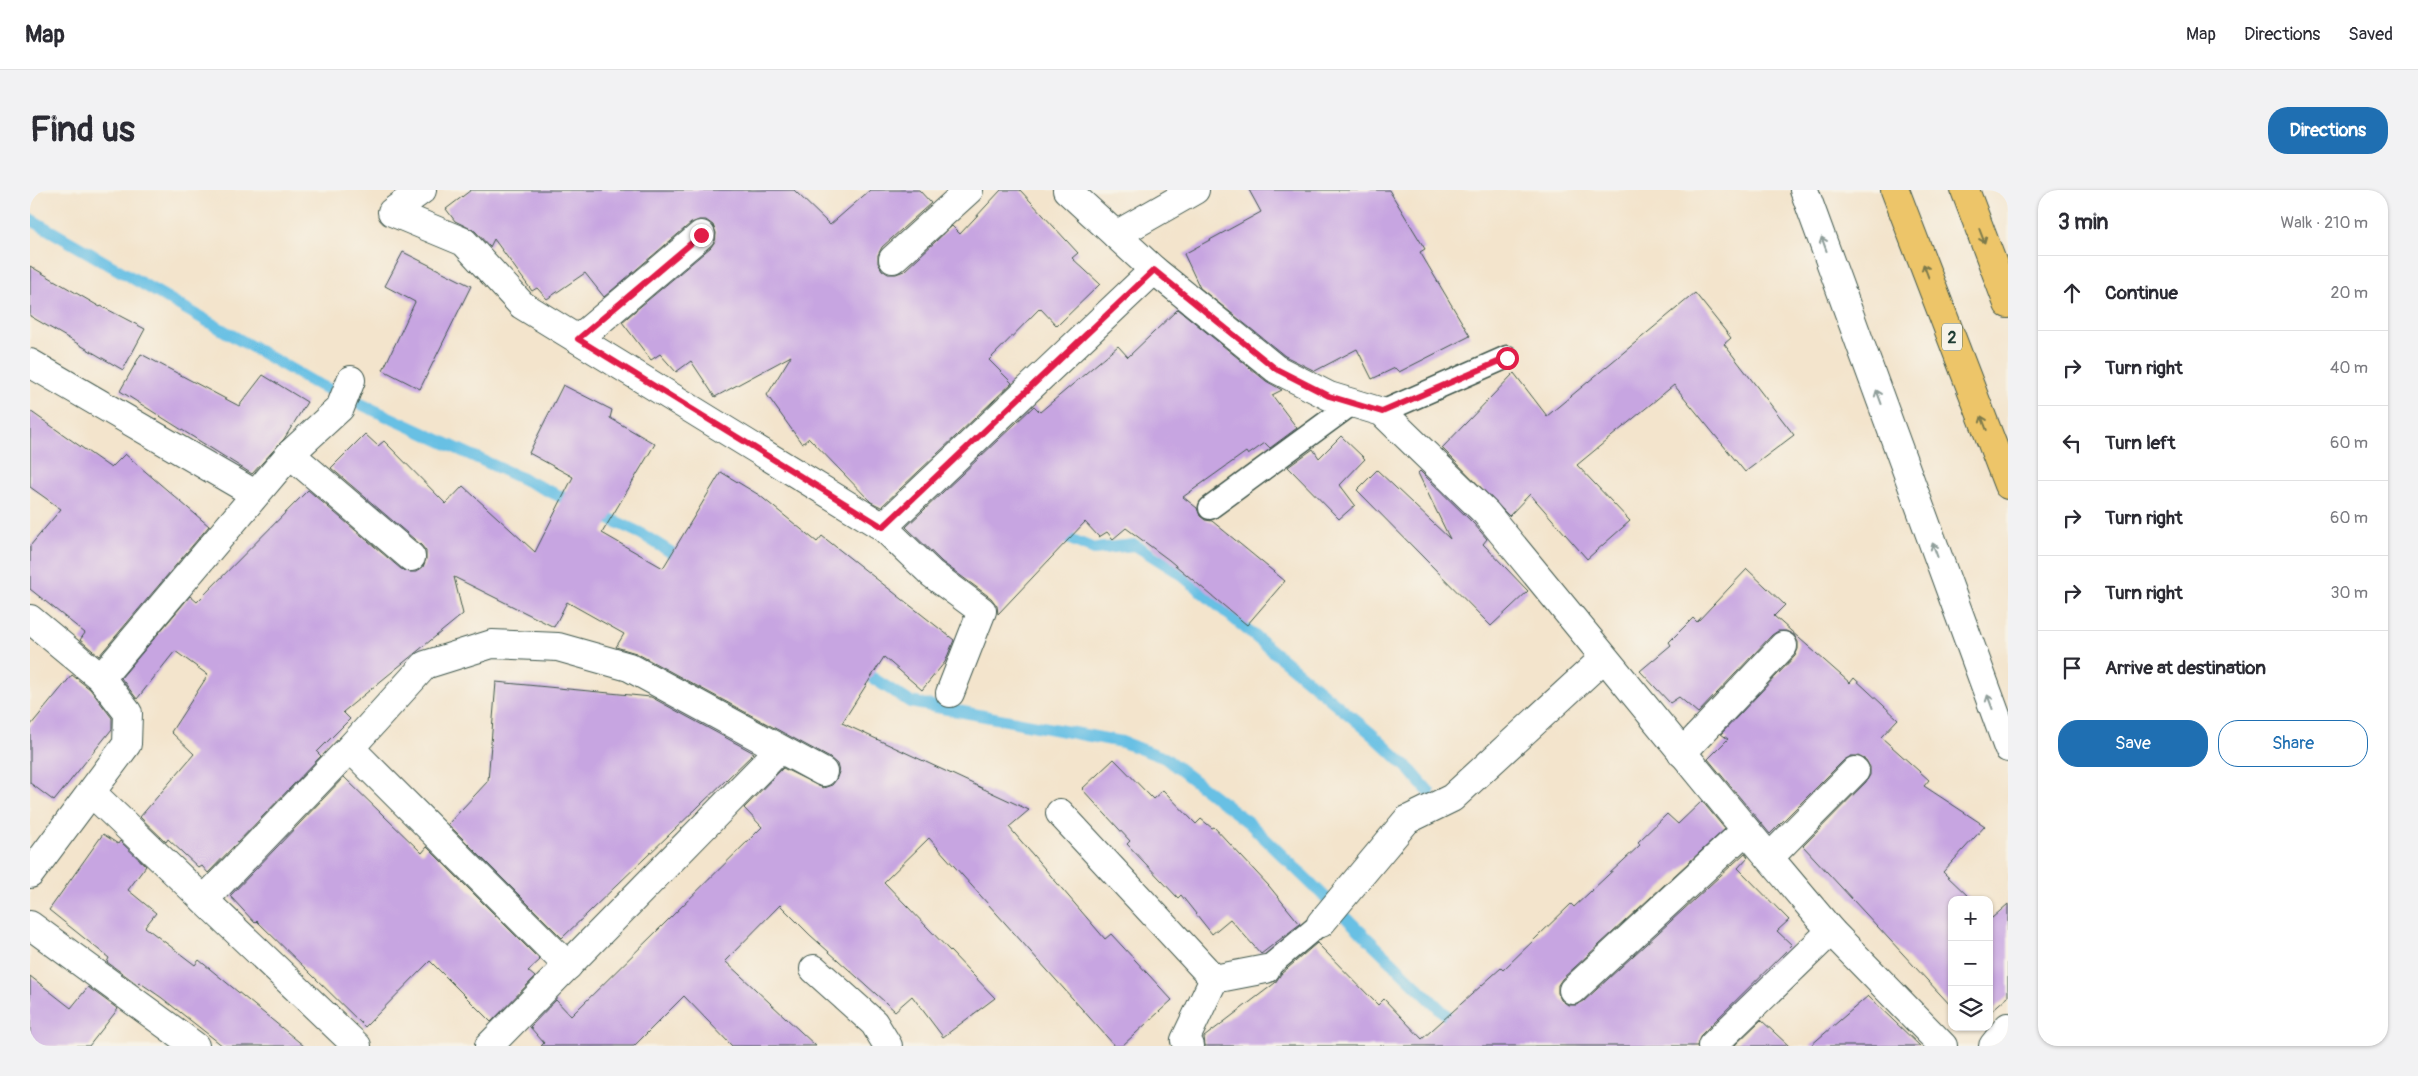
<!DOCTYPE html>
<meta charset="utf-8">
<style>
body{margin:0;font-family:Pangolin,sans-serif;background:#f2f2f3;color:#2b2b33}
.controls{position:absolute;right:15px;bottom:15px;display:grid;overflow:hidden;border-radius:10px;box-shadow:0 1px 4px #0004}
.controls button{width:45px;height:45px;display:grid;place-items:center;padding:0;border:0;border-bottom:1px solid #e1e1e2;background:#fff;color:#2b2b33;font:25px sans-serif}
.stop{position:absolute;width:15px;height:15px;margin:-11px;border:4px solid #e11d48;border-radius:50%;background:#fff}
.stop.end{background:#e11d48;border-color:#fff;box-shadow:0 1px 5px #0008}
.list{margin:0;padding:0;list-style:none}
h2{display:flex;justify-content:space-between;align-items:center;height:65px;margin:0;padding:0 20px;font-size:21px}
h2 small{font-size:16px;font-weight:400;color:#7c7c81}
.list li{display:grid;grid-template-columns:32px 1fr auto;gap:15px;align-items:center;box-sizing:border-box;height:75px;padding:0 20px;border-top:1px solid #e1e1e2}
.list b{display:block;font-size:19px;white-space:nowrap}
.list em{font-size:16px;font-style:normal;color:#7c7c81}
.actions{display:flex;gap:10px;padding:15px 20px}
.actions a{flex:1;padding:11px 0;border:1px solid #1f6fb2;border-radius:20px;text-align:center;font-size:18px;color:#1f6fb2}
.actions .main{background:#1f6fb2;color:#fff}
.icon{flex:none;width:28px;height:28px;fill:none;stroke:currentColor;stroke-width:2;stroke-linecap:round;stroke-linejoin:round}
.map{position:relative;flex:none;width:1978px;height:856px;overflow:hidden;border-radius:20px}
header{display:flex;align-items:center;gap:30px;box-sizing:border-box;height:70px;padding:0 25px;background:#fff;border-bottom:1px solid #e1e1e2}
header strong{font-size:24px}
nav{display:flex;gap:28px;margin-inline-start:auto;font-size:18px}
.intro{display:flex;align-items:center;justify-content:space-between;box-sizing:border-box;height:120px;padding:0 30px}
h1{margin:0;font-size:35px}
.button{padding:12px 22px;border-radius:20px;background:#1f6fb2;color:#fff;font-size:18px;font-weight:700}
main{display:flex;gap:30px;padding:0 30px}
aside{flex:1;background:#fff;border-radius:20px;box-shadow:0 1px 4px #0004}
.map>svg:first-child{display:block}
.lines{fill:none;stroke-linecap:round;stroke-linejoin:round}
.stream{stroke:#67c0e4;stroke-width:12}
.building{fill:#c7a5e1}
.service-casing{stroke:#3f564b;stroke-width:25}
.minor-casing{stroke:#3f564b;stroke-width:30}
.tertiary-casing{stroke:#3f564b;stroke-width:30}
.motorway-casing{stroke:#3f564b;stroke-width:30}
.service{stroke:#fff;stroke-width:22}
.minor{stroke:#fff;stroke-width:28}
.tertiary{stroke:#fff;stroke-width:28}
.motorway{stroke:#edc569;stroke-width:28}
.oneway{stroke:#7c7a4c}
.oneway2{stroke:#8f9e9a}
.route{stroke:#e11d48;stroke-width:6}
.labels{text-anchor:middle;stroke-width:4;stroke-linejoin:round;paint-order:stroke}
.shield{fill:#f7f3e8;stroke:#60746a;stroke-width:1}
.shield-label{font-size:16px;font-weight:bold;fill:#1f3d34}
</style>
<header>
<strong>Map</strong>
<nav><a>Map</a><a>Directions</a><a>Saved</a></nav>
</header>
<div class="intro"><h1>Find us</h1><a class="button">Directions</a></div>
<main>
<div class="map">
<svg width="1978" height="856" viewBox="0 0 1978 856">
<rect width="100%" height="100%" fill="#f7f3e8"/>
<filter id="ink" filterUnits="userSpaceOnUse"><feTurbulence type="fractalNoise" baseFrequency=".02" numOctaves="2"/><feDisplacementMap in="SourceGraphic" scale="10" xChannelSelector="R" yChannelSelector="G"/><feConvolveMatrix kernelMatrix="1 2 1 2 8 2 1 2 1" color-interpolation-filters="sRGB"/></filter>
<filter id="wash" filterUnits="userSpaceOnUse"><feTurbulence type="fractalNoise" baseFrequency=".0096" numOctaves="4" result="noise"/><feDisplacementMap in="SourceGraphic" scale="20" xChannelSelector="R" yChannelSelector="G"/><feGaussianBlur stdDeviation="1.12" result="paint"/><feColorMatrix in="noise" values="0 0 0 0 0 0 0 0 0 0 0 0 0 0 0 0 0 1.4 0 .05"/><feComposite in="paint" operator="in"/></filter>
<g filter="url(#wash)">
<rect width="100%" height="100%" fill="#f3e4cc"/>
<g class="lines">
<g class="stream">
<polyline points="0,29 283,192 547,314"/>
<polyline points="565,322 610,343 655,371"/>
<polyline points="1023,342 1064,359 1105,355 1148,382 1342,544 1381,581 1399,602"/>
<polyline points="827,478 880,512 1092,552 1135,568 1219,633 1448,856"/>
</g>
</g>
<g id="blocks">
<g class="building">
<polygon points="441,0 764,0 800,35 840,0 889,0 901,13 852,57 848,65 848,73 852,80 858,84 866,84 874,81 922,36 930,44 971,0 990,0 1048,63 1042,68 1070,94 1027,136 1010,118 959,170 982,193 851,317 841,312 779,248 772,254 737,205 761,166 685,207 661,171 646,182 630,164 621,170 592,132 681,57 685,51 686,43 683,35 676,30 669,30 661,33 574,107 555,83 517,109 507,98 502,101 464,49 460,57 445,41 425,31 416,19"/>
<polygon points="1219,0 1359,0 1395,59 1390,62 1440,146 1369,182 1365,178 1342,189 1327,159 1285,181 1255,166 1170,98 1154,64 1231,22"/>
<polygon points="373,62 441,96 390,199 353,180 385,112 355,96"/>
<polygon points="0,76 70,117 71,116 115,139 93,180 0,126"/>
<polygon points="1665,103 1701,148 1694,154 1764,245 1715,282 1644,195 1547,275 1600,331 1557,369 1500,304 1479,326 1412,258 1484,183 1517,226"/>
<polygon points="1148,119 1236,191 1252,200 1242,205 1267,238 1240,258 1235,253 1218,265 1216,262 1153,307 1167,318 1170,326 1175,330 1182,331 1255,391 1217,435 1139,370 1096,338 1083,349 1077,342 1069,347 1055,332 968,424 967,416 961,408 912,372 876,337 1004,216 1010,222 1088,156 1098,167"/>
<polygon points="111,164 209,216 233,185 277,212 254,249 222,284 90,201"/>
<polygon points="533,195 582,220 580,228 625,254 572,343 633,378 691,282 729,305 787,352 792,346 924,450 915,472 892,500 854,467 812,533 999,620 979,637 1075,749 1081,744 1142,810 1092,856 1085,856 899,648 854,692 965,808 913,847 882,806 865,821 780,745 750,715 695,771 786,856 702,856 654,806 604,856 511,856 514,853 500,837 526,810 541,826 732,637 714,618 753,578 793,598 802,595 806,590 809,582 807,574 800,568 606,463 586,457 594,444 537,412 524,437 424,387 433,424 313,522 320,529 287,562 291,566 178,683 172,676 169,678 138,649 136,652 110,627 164,564 141,542 178,485 145,461 107,509 91,488 160,406 167,412 278,300 371,379 379,382 386,382 393,377 396,369 396,361 391,355 301,278 335,244 348,256 354,251 416,314 433,296 505,362 543,287 499,263"/>
<polygon points="0,221 81,278 95,264 179,336 69,466 50,450 55,443 0,399 0,356 31,319 0,297"/>
<polygon points="1311,246 1335,269 1310,295 1325,315 1309,329 1258,277 1283,259 1289,268"/>
<polygon points="1347,280 1420,349 1388,283 1390,281 1444,334 1457,349 1453,354 1498,401 1461,436 1327,300"/>
<polygon points="1717,379 1755,415 1744,426 1820,493 1824,488 1868,529 1851,547 1899,590 1894,596 1955,636 1913,682 1942,710 1922,710 1922,817 1773,656 1836,592 1840,585 1840,577 1836,570 1828,566 1821,566 1814,570 1740,644 1678,569 1698,549 1691,544 1765,466 1768,459 1768,452 1764,445 1756,441 1748,441 1742,445 1668,523 1649,507 1640,513 1610,481 1641,455 1639,452 1663,428 1667,432"/>
<polygon points="42,485 60,499 82,528 82,539 24,611 0,593 0,536"/>
<polygon points="466,492 621,507 724,563 532,748 418,634 458,591"/>
<polygon points="1084,569 1123,609 1133,600 1166,634 1171,629 1182,638 1184,637 1239,696 1270,734 1231,764 1200,729 1182,744 1151,705 1148,708 1097,654 1100,651 1052,599"/>
<polygon points="314,587 392,663 397,657 510,770 498,781 505,787 461,832 400,771 335,837 227,731 225,733 200,706"/>
<polygon points="1672,611 1695,639 1532,789 1528,795 1528,803 1531,810 1538,815 1546,815 1554,811 1715,663 1718,667 1708,678 1759,730 1747,741 1762,755 1671,845 1667,856 1175,856 1174,847 1245,793 1251,784 1287,753 1348,815 1354,809 1392,849 1471,778 1473,780 1541,714 1544,717 1610,655 1608,652 1637,624 1648,634"/>
<polygon points="73,644 88,654 90,651 116,676 98,700 126,723 115,737 165,775 169,770 274,856 193,856 132,808 109,792 107,794 77,772 79,768 19,720"/>
<polygon points="1978,714 1978,806 1959,823 1959,726 1962,728"/>
<polygon points="0,786 41,818 58,797 88,819 59,856 0,856"/>
<polygon points="1838,806 1890,856 1780,856"/>
<polygon points="1731,830 1759,856 1704,856"/>
</g>
</g>
</g>
<g filter="url(#ink)">
<use href="#blocks" fill-opacity="0" stroke="#3f564b" stroke-width="1"/>
<g class="lines">
<defs>
<g id="service">
<polyline points="1352,222 1477,167"/>
<polyline points="1180,318 1323,213"/>
<polyline points="1236,779 1291,733"/>
</g>
<g id="minor">
<polyline points="392,0 362,22 434,52 492,115 853,337 902,384 952,421 920,503"/>
<polyline points="1037,0 1124,80 1246,179 1299,206 1352,222 1456,323 1716,640 1801,741 1913,856"/>
<polyline points="1086,45 1165,0"/>
<polyline points="863,69 939,0"/>
<polyline points="548,149 671,45"/>
<polyline points="0,173 225,304"/>
<polyline points="260,264 381,367"/>
<polyline points="853,337 1124,80"/>
<polyline points="0,429 71,488 98,523 97,554 0,684"/>
<polyline points="71,488 260,264 310,218 321,190"/>
<polyline points="320,558 538,776"/>
<polyline points="1652,563 1753,456"/>
<polyline points="62,603 327,856"/>
<polyline points="1030,623 1184,789"/>
<polyline points="1740,667 1825,581"/>
<polyline points="174,710 320,558 395,475 462,454 528,457 599,477 793,582"/>
<polyline points="1291,733 1377,630 1422,608 1574,468"/>
<polyline points="0,735 165,856"/>
<polyline points="784,779 844,833 858,856"/>
<polyline points="1543,800 1716,640"/>
<polyline points="459,856 749,560"/>
<polyline points="1160,856 1155,850 1184,789 1236,779"/>
<polyline points="1682,856 1801,741"/>
<polyline points="1963,856 1978,837"/>
</g>
<polyline id="tertiary" points="1774,0 1978,558"/>
<g id="motorway">
<polyline points="1865,0 1978,295"/>
<polyline points="1935,0 1978,114"/>
</g>
</defs>
<use href="#service" class="service-casing"/>
<use href="#minor" class="minor-casing"/>
<use href="#tertiary" class="tertiary-casing"/>
<use href="#motorway" class="motorway-casing"/>
<use href="#service" class="service"/>
<use href="#minor" class="minor"/>
<use href="#tertiary" class="tertiary"/>
<use href="#motorway" class="motorway"/>
</g>
<defs><path id="oneway-shaft" d="M-6 0H5M1.5-3L5.5 0L1.5 3" fill="none" stroke-width="1.6" stroke-linecap="round" stroke-linejoin="round" transform="scale(1.25)"/></defs>
<g class="oneway">
<use href="#oneway-shaft" transform="translate(1952 46) rotate(69)"/>
<use href="#oneway-shaft" transform="translate(1896 81) rotate(-111)"/>
<use href="#oneway-shaft" transform="translate(1954 233) rotate(-111)"/>
</g>
<g class="oneway2">
<use href="#oneway-shaft" transform="translate(1794 54) rotate(-110)"/>
<use href="#oneway-shaft" transform="translate(1849 207) rotate(-110)"/>
<use href="#oneway-shaft" transform="translate(1905 360) rotate(-110)"/>
<use href="#oneway-shaft" transform="translate(1960 512) rotate(-110)"/>
</g>
</g>
<g class="lines" filter="url(#ink)">
<polyline class="route" points="671,45 548,149 853,337 1124,80 1246,179 1299,206 1352,222 1477,168"/>
</g>
<g class="labels">
<rect class="shield" x="1912" y="133.5" width="20" height="27" rx="4"/>
<g class="shield-label">
<text x="1922" y="153">2</text>
</g>
</g>
</svg>
<div class="controls">
<button>+</button>
<button>−</button>
<button><svg class="icon" aria-label="layers" viewBox="0 0 24 24"><path d="M12 4l9 5-9 5-9-5zM3 14l9 5 9-5"/></svg></button>
</div>
<div class="stop" style="left:1477px;top:168px"></div>
<div class="stop end" style="left:671px;top:45px"></div>
</div>
<aside>
<h2>3 min<small>Walk · 210 m</small></h2>
<ul class="list">
<li><svg class="icon" aria-label="ahead" viewBox="0 0 24 24"><path d="M12 20V5M6 11l6-6 6 6"/></svg><div><b>Continue</b></div><em>20 m</em></li>
<li><svg class="icon" aria-label="right" viewBox="0 0 24 24"><path d="M7 20v-9h11M14 6l5 5-5 5"/></svg><div><b>Turn right</b></div><em>40 m</em></li>
<li><svg class="icon" aria-label="left" viewBox="0 0 24 24"><path d="M17 20v-9H6M10 6l-5 5 5 5"/></svg><div><b>Turn left</b></div><em>60 m</em></li>
<li><svg class="icon" aria-label="right" viewBox="0 0 24 24"><path d="M7 20v-9h11M14 6l5 5-5 5"/></svg><div><b>Turn right</b></div><em>60 m</em></li>
<li><svg class="icon" aria-label="right" viewBox="0 0 24 24"><path d="M7 20v-9h11M14 6l5 5-5 5"/></svg><div><b>Turn right</b></div><em>30 m</em></li>
<li><svg class="icon" aria-label="arrive" viewBox="0 0 24 24"><path d="M6 21V4h12l-3 4 3 4H6"/></svg><div><b>Arrive at destination</b></div></li>
</ul>
<div class="actions"><a class="main">Save</a><a>Share</a></div>
</aside>
</main>
